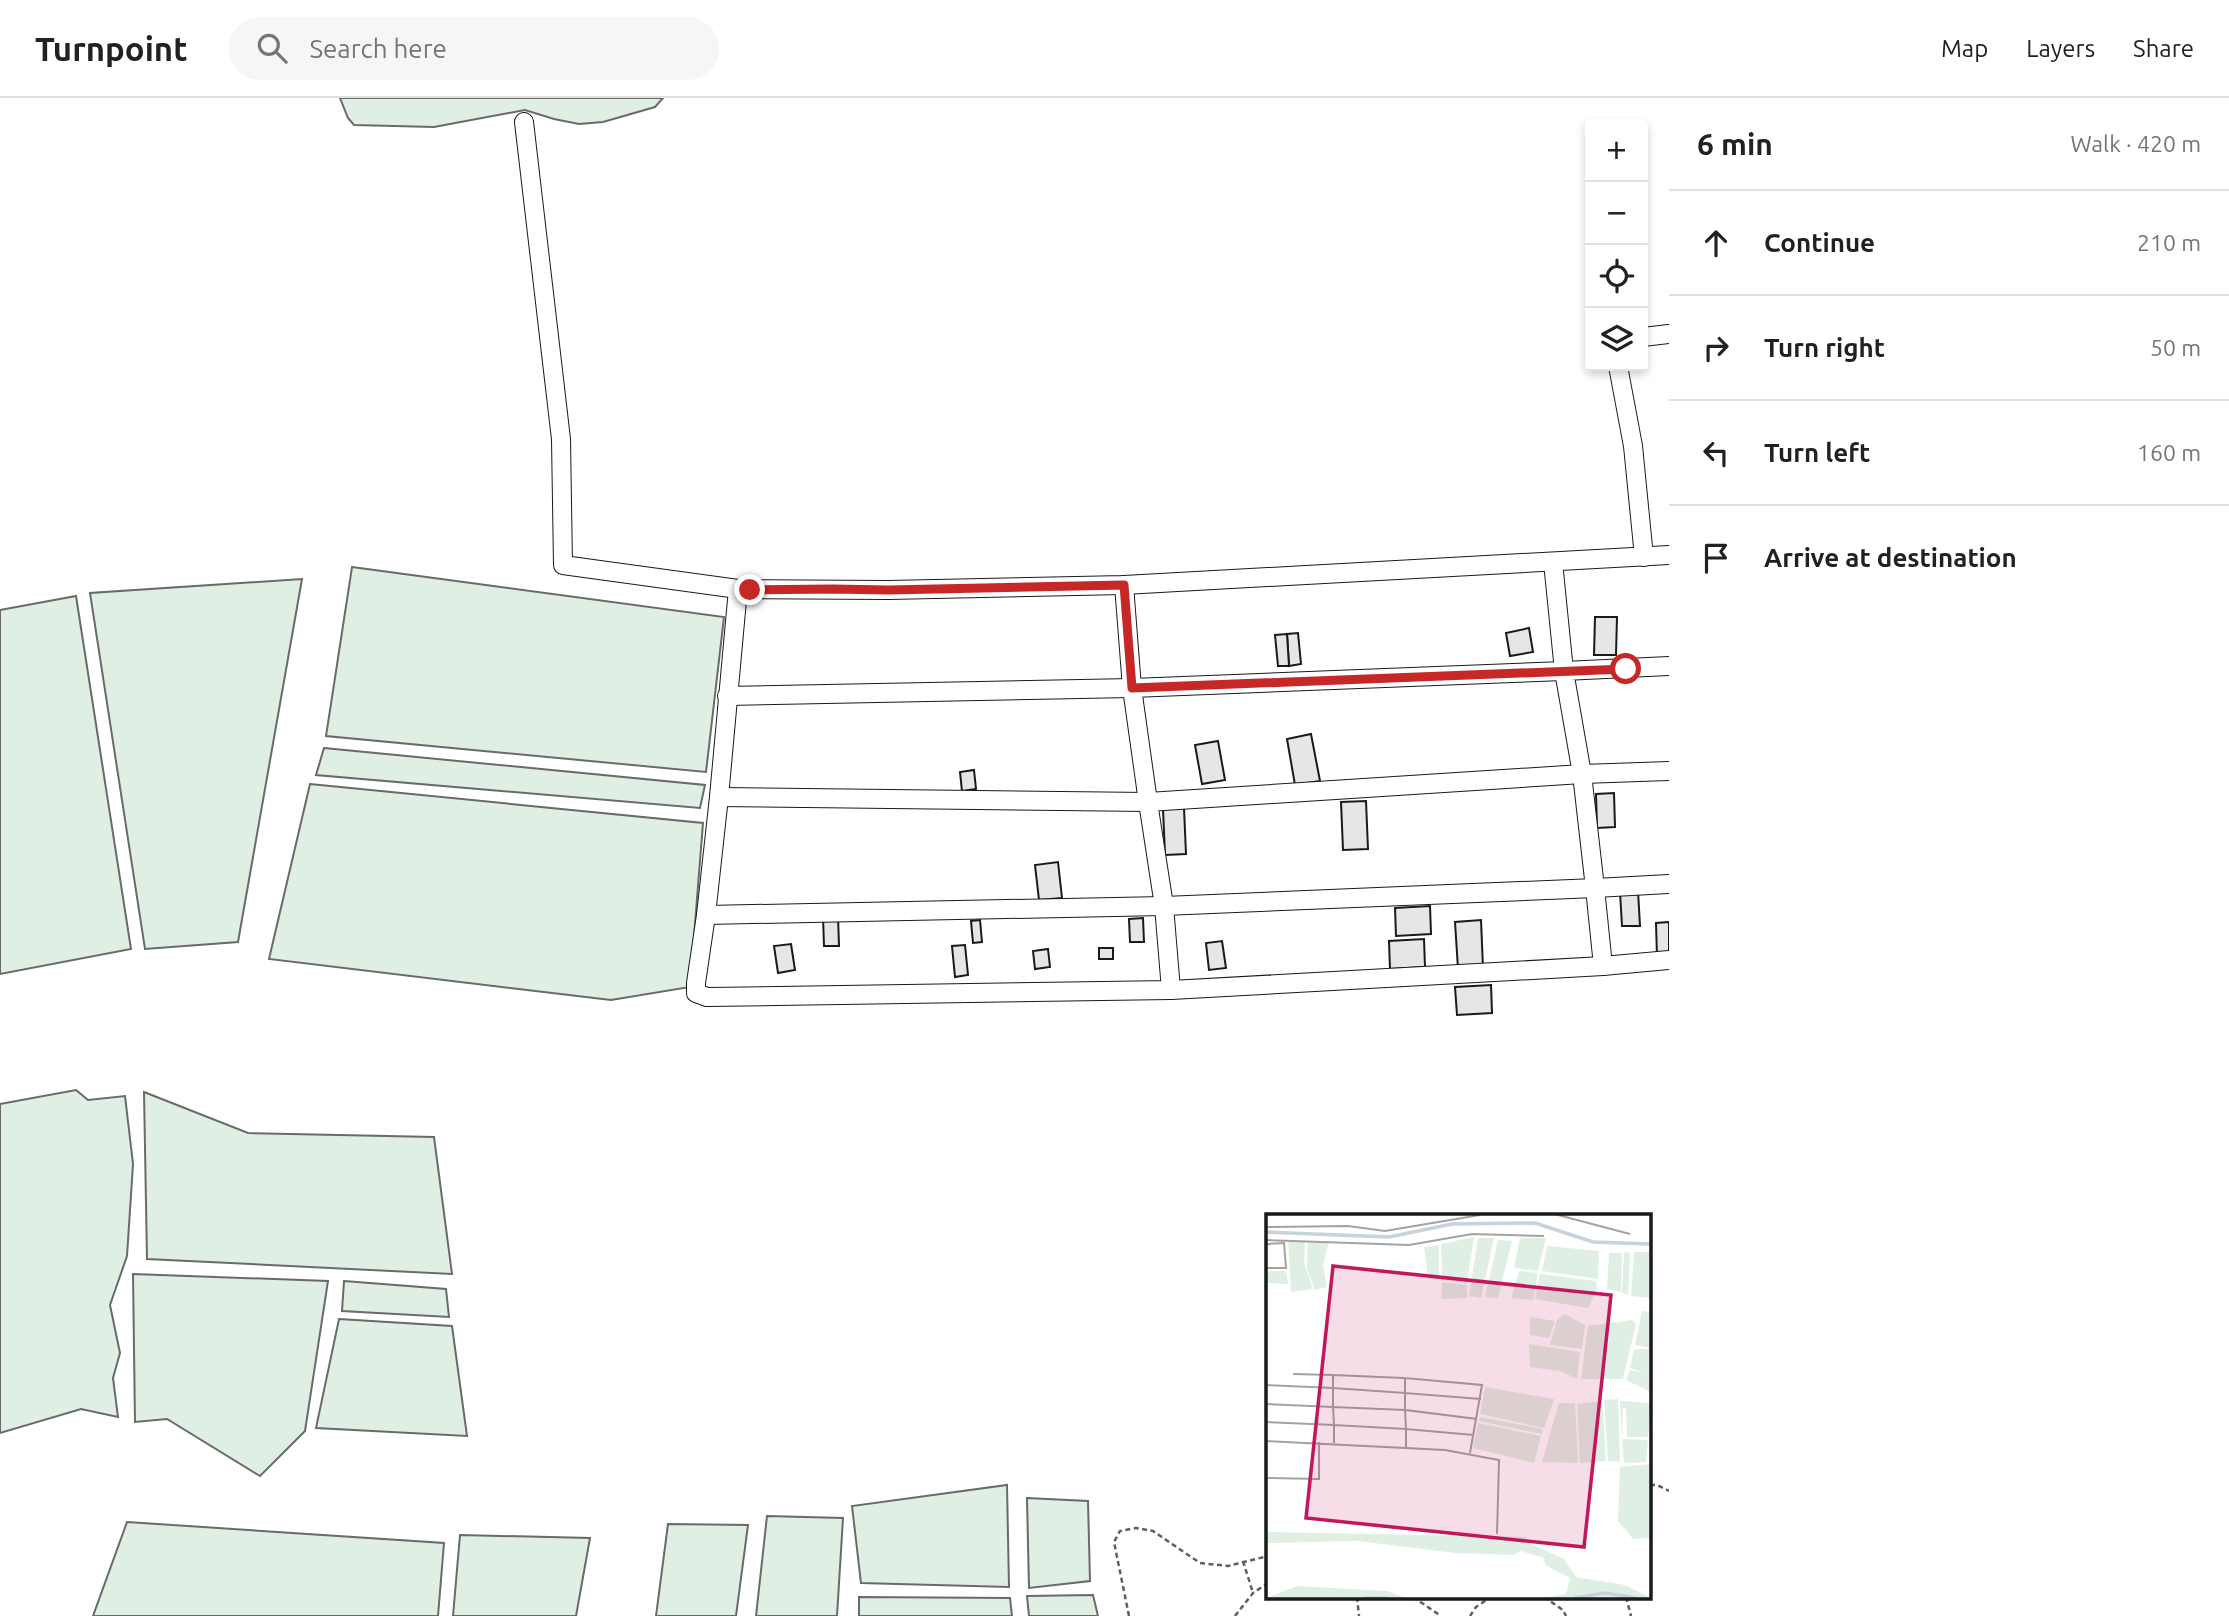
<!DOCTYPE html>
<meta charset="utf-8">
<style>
body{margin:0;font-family:Ubuntu,sans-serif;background:#f6f6f6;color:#202124}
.controls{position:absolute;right:21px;top:21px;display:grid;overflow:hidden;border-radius:7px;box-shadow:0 4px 10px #0003}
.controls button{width:63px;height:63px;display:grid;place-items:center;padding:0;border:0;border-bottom:2px solid #e0e0e0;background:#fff;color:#202124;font:35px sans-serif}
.stop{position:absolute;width:21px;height:21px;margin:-16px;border:5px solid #c62828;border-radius:50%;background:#fff}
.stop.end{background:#c62828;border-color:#fff;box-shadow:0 2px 7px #0008}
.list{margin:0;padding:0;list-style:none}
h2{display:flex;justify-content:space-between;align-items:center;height:91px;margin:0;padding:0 28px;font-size:30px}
h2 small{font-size:23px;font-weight:400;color:#757577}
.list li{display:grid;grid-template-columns:46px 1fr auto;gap:21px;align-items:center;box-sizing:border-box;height:105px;padding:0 28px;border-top:2px solid #e0e0e0}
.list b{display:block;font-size:26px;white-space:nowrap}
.list em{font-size:23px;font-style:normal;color:#757577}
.icon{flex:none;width:38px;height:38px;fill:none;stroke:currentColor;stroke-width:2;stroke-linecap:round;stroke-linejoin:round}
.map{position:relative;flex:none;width:1669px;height:1518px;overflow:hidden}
header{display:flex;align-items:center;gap:42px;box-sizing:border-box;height:98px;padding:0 35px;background:#fff;border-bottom:2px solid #e0e0e0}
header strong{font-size:33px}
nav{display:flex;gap:38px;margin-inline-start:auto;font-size:24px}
.search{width:490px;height:63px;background:#f6f6f6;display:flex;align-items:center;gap:18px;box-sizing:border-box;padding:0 24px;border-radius:38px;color:#757577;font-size:26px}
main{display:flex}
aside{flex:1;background:#fff}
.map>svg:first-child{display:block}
.green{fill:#e0efe3;stroke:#6a6a6a;stroke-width:2}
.building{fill:#e6e6e6;stroke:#1a1a1a;stroke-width:2}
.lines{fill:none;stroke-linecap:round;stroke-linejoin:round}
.minor-casing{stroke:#1a1a1a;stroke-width:20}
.path{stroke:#5f5f5f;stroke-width:2.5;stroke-dasharray:5 3.5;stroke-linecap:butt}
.minor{stroke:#fff;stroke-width:18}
.route{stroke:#c62828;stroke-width:9}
.inset-river{fill:none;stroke:#c6d2dc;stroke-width:3.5}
.inset-road{fill:none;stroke:#a3a3a3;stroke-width:2}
.view{fill:#c2185b;fill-opacity:0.15;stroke:#c2185b;stroke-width:3.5}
.inset-edge{fill:none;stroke:#1a1a1a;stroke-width:3.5}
</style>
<header>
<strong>Turnpoint</strong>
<div class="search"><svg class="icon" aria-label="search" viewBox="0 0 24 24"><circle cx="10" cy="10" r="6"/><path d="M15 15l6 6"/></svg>Search here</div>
<nav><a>Map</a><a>Layers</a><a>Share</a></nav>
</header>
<main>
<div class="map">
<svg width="1669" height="1518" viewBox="0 0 1669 1518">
<rect width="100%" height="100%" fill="#fff"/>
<g class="green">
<polygon points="340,0 663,0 655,9 603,24 579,26 554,21 525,12 434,29 354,27 348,20"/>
<polygon points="352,469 724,519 706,674 326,638"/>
<polygon points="302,481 238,844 145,851 90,495"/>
<polygon points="76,498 131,851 0,876 0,512"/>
<polygon points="324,650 705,687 700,710 316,677"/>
<polygon points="310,686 703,725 690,889 611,902 269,861"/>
<polygon points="76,992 88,1002 125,998 133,1066 127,1158 110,1207 120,1255 113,1280 118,1319 81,1311 0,1335 0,1006"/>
<polygon points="144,994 248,1035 434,1039 452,1176 147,1161"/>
<polygon points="133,1176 328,1183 305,1333 260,1378 167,1321 135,1324"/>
<polygon points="344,1183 446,1191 449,1219 342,1213"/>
<polygon points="339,1221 452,1228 467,1338 316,1330"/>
<polygon points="1007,1387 1009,1489 861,1485 852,1408"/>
<polygon points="1027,1400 1088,1403 1090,1483 1029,1490"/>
<polygon points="767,1418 843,1420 837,1518 756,1518"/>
<polygon points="127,1424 444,1445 438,1518 93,1518"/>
<polygon points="668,1426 748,1427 736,1518 656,1518"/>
<polygon points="460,1437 590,1440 576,1518 453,1518"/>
<polygon points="1093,1497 1098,1518 1029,1518 1027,1498"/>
<polygon points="859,1499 1010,1500 1012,1518 859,1518"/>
</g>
<g class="building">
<polygon points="1595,519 1617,519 1616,557 1594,557"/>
<polygon points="1529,530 1533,554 1510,558 1506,535"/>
<polygon points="1298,535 1301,566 1289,568 1287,536"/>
<polygon points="1287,536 1289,568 1278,568 1275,537"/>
<polygon points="1311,636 1320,683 1295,687 1287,641"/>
<polygon points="1218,643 1225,682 1202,686 1195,647"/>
<polygon points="974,672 976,691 962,693 960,674"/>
<polygon points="1614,695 1615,729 1597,730 1596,696"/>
<polygon points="1366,703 1368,751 1343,752 1341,704"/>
<polygon points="1184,710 1186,756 1165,757 1163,711"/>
<polygon points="1058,764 1062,800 1039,802 1035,767"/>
<polygon points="1638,793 1640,828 1622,828 1620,794"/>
<polygon points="1430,808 1431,836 1396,838 1395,810"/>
<polygon points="838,818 839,848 824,848 823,819"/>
<polygon points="1143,820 1144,844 1130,844 1129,821"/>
<polygon points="980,822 982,844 973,845 971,823"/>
<polygon points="1481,822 1483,870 1458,871 1455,824"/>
<polygon points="1669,824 1669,858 1657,859 1656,825"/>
<polygon points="1424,841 1425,869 1390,871 1389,843"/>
<polygon points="1222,843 1226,870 1209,872 1206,845"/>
<polygon points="791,846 795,872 778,875 774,848"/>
<polygon points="965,847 968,877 955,879 952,848"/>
<rect x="1099" y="850" width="14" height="11"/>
<polygon points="1048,851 1050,869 1035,871 1033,853"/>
<polygon points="1491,887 1492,915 1457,917 1455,889"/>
</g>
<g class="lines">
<defs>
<g id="minor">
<polyline points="524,24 561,341 563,467 738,491 888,492 1124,487 1669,457"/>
<polyline points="1643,239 1669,236"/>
<polyline points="1618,268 1633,348 1644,459"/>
<polyline points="738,491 719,699 706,817 696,885 696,895 707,899 1171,892 1164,808 1595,790 1582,676 1669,673"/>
<polyline points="727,598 1132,590 1124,487"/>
<polyline points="719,699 1148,704 1132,590 1564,573 1553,464"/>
<polyline points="1669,786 1595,790 1603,868 1669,862"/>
<polyline points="706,817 1164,808 1148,704 1582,676 1564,573 1669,568"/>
<polyline points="1171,892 1603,868"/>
</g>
</defs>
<use href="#minor" class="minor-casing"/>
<g class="path">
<polyline points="1650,1387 1657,1387 1669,1393"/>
<polyline points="1243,1463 1253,1495"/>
<polyline points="1357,1499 1359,1518"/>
<polyline points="1413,1499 1441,1518"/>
<polyline points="1544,1499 1563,1512 1566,1518"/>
<polyline points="1626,1499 1631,1518"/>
<polyline points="1129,1518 1114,1444 1120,1433 1136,1430 1153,1433 1200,1465 1228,1468 1268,1458"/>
<polyline points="1235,1518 1253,1495 1268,1485"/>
<polyline points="1470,1518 1476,1509 1491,1499"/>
</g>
<use href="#minor" class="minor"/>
</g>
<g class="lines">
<polyline class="route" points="750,492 832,491 888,492 1124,487 1132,590 1626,571"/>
</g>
<g transform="translate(1266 1116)">
<rect width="385" height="385" fill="#fff"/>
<path d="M208,23L201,69L176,66L175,30ZM212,24H228L215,84L203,82ZM254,24H280L272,57L248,54ZM232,26L246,27L232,84L219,83ZM39,27L38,48L47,75L25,78L22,28ZM42,27L63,28L57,51L61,73L49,76L41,54ZM173,31V66L162,65L158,33ZM281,32L333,37L332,65L276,57ZM358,38L364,39L362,81L356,79ZM368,38H385V84L365,82ZM343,39H356L355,78L341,75ZM0,57H20L22,70L0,69ZM253,57L272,59L267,86L245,84ZM274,60L330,67L331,75L322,94L269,85ZM176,68L201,71V84L175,85ZM376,97L385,98V134L369,131ZM299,100L319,111L316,135L284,131L291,106ZM264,103L289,107L283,124L264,121ZM366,106L370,110L357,165H315L322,112ZM263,130L314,138L311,165L295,157L264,153ZM368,135H385V178L360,166L364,156L378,159L364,154ZM219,173L288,185L278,214L214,200ZM352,185L354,248L342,247L338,186ZM336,187L340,247L314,249L311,190ZM354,187L385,189L382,223H361L360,194H357L356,224ZM293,189H309L312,249L276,248ZM214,203L277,215L276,220L213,207ZM212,209L275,222L268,249L207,234ZM356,225L382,226L380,248L358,249ZM385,250V324L367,325L352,307L354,253ZM0,318L260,323L263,329L298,345L310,363L359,371L385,384H277L300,380L304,364L279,351L278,344L255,337L248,341L189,339L91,327L0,329ZM31,372L122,377L139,384H0Z" fill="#e0efe3"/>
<path class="inset-river" d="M0,18L123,23L186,10L269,9L327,28L385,30M99,384H122M308,384L339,379L370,384"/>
<path class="inset-road" d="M292,1L364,20M0,13L82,12L119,17L214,1M0,26L143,31L206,20L278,22M0,30L18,29L20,54H0M67,161L138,164M0,171L67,174V161L27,160M0,190L67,193V174L139,179V164L216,171L204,239M0,208L68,211L67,193L139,196V179L215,185M0,227L179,236L233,246L231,320M68,229V211L140,215L139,196L211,205M140,233V215L208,221M0,264L53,265V228"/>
<path class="view" d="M67,52L345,81L318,333L40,304Z"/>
<rect width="385" height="385" class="inset-edge"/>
</g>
</svg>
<div class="controls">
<button>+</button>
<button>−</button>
<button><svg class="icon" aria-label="locate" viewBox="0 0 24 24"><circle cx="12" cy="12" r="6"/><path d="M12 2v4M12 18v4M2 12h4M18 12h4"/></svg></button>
<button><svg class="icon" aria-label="layers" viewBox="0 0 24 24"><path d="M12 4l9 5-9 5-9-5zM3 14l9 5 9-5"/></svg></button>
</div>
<div class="stop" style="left:1626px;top:571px"></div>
<div class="stop end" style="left:750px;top:492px"></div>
</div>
<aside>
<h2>6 min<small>Walk · 420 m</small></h2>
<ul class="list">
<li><svg class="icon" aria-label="ahead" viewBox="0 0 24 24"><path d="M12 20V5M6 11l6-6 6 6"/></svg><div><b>Continue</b></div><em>210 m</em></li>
<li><svg class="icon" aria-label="right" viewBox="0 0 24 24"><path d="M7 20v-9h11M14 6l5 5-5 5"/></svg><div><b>Turn right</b></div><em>50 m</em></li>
<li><svg class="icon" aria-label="left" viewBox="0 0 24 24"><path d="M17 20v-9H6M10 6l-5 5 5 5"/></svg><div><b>Turn left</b></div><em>160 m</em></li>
<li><svg class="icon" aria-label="arrive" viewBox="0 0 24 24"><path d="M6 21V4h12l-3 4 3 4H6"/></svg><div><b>Arrive at destination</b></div></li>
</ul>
</aside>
</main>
